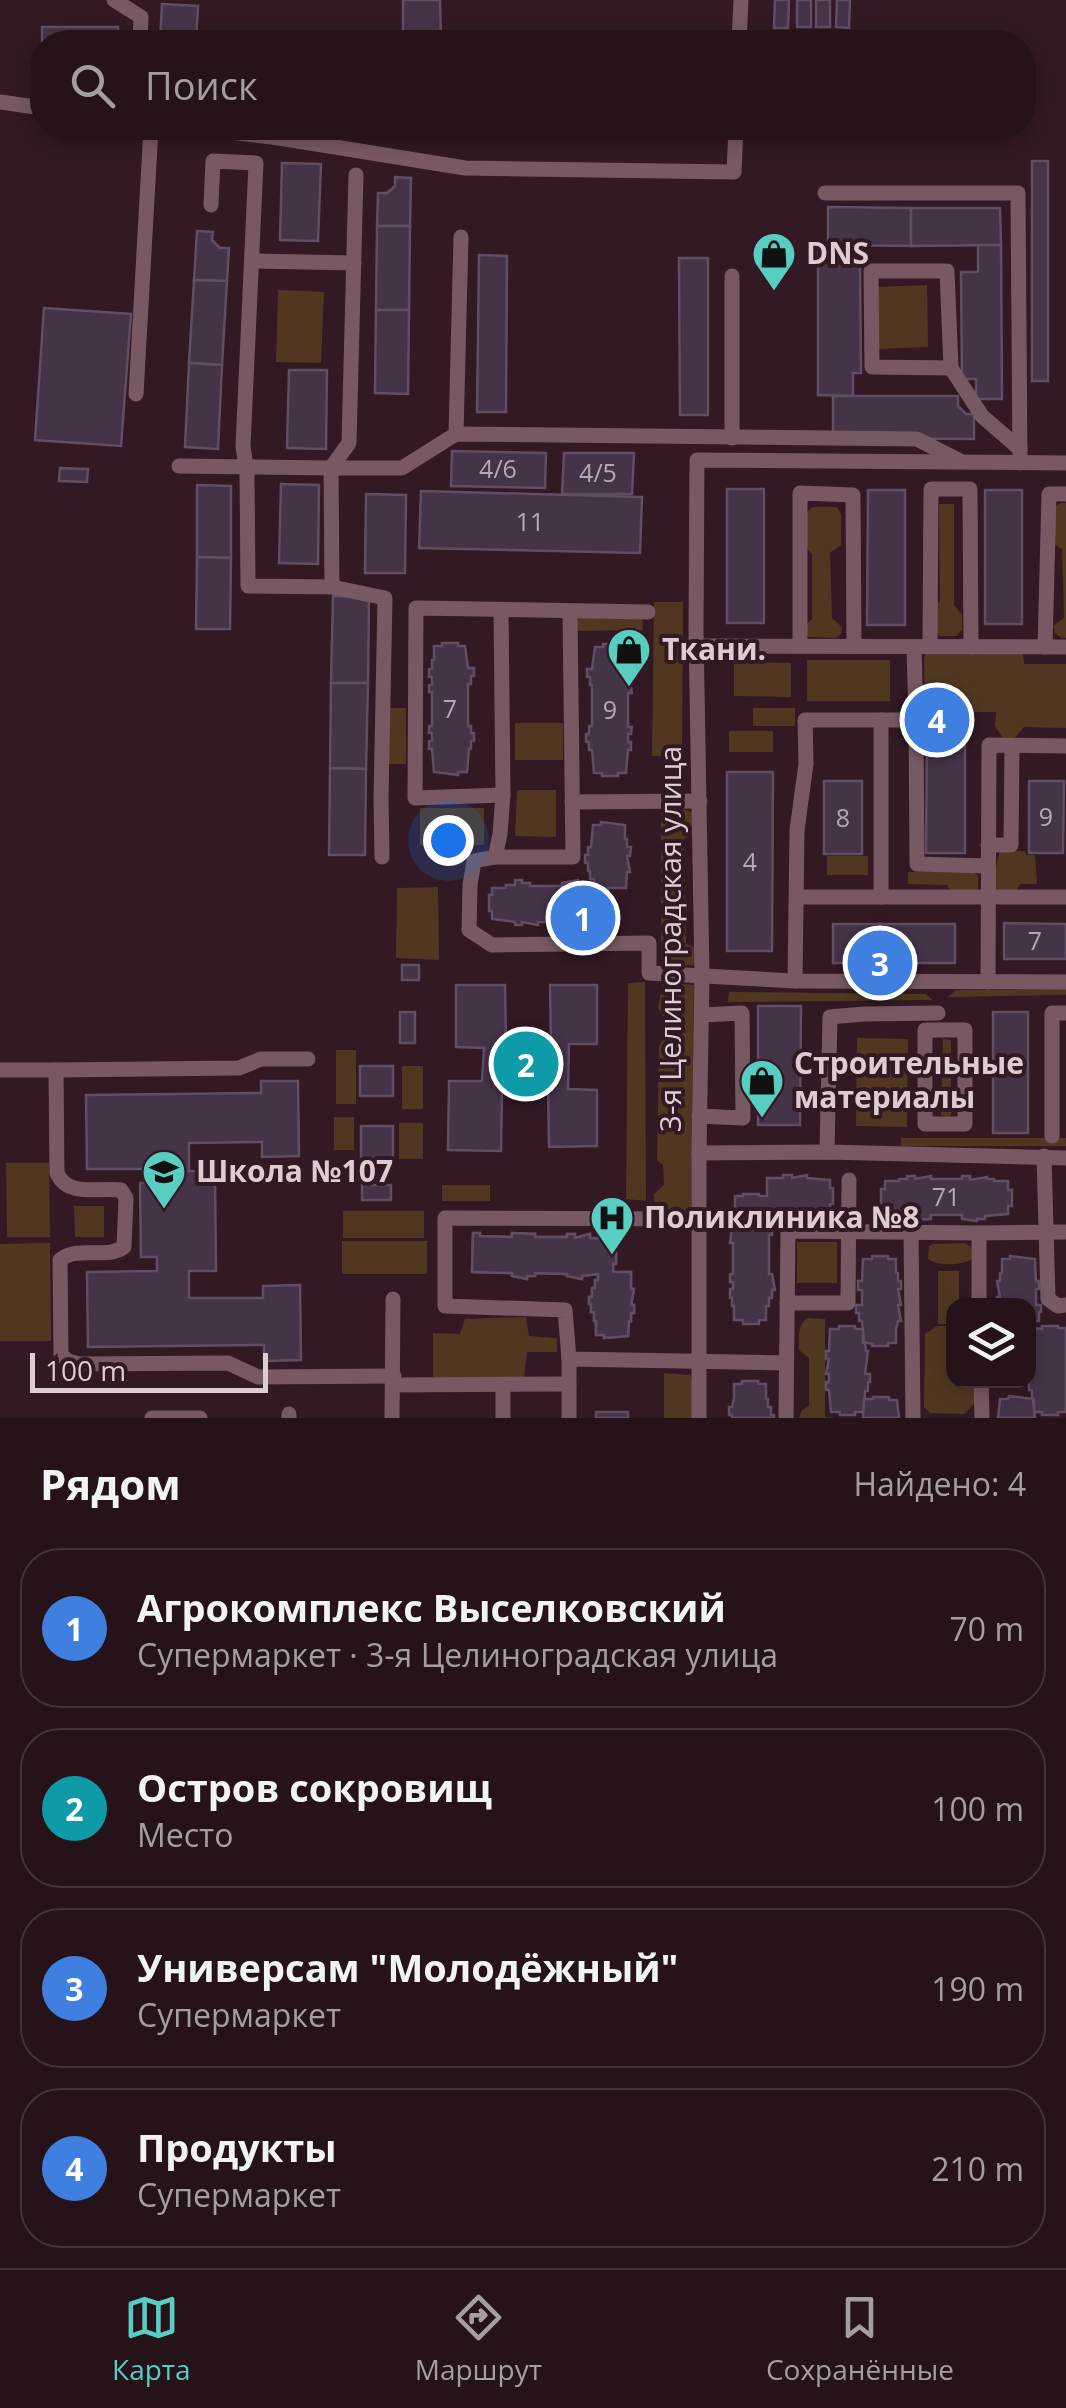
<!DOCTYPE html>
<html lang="ru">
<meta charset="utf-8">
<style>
body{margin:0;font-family:"Open Sans",sans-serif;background:#2e1c23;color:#f1f3f6}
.controls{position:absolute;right:30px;bottom:30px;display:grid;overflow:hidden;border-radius:20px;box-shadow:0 5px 15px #0003}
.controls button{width:90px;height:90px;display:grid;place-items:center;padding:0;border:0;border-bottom:2px solid #423239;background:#26131a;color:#f1f3f6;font:50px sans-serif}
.scale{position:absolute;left:30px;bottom:25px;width:238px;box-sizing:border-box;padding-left:10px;border:5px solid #deccd2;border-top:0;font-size:28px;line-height:35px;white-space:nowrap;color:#deccd2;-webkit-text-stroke:8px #321923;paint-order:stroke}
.you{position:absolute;left:448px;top:840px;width:35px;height:35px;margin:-25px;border:8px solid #fff;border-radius:50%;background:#1a73e8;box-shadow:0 0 0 15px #1a73e833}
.badge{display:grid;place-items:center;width:65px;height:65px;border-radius:50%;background:#57cec1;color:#fff;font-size:32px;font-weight:700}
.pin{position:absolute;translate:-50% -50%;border:5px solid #fff;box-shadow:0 2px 10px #0006}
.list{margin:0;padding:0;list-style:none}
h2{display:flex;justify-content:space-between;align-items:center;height:130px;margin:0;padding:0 40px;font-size:42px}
h2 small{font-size:32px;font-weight:400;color:#a49ea2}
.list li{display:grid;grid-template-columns:65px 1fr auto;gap:30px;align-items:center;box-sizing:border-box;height:160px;margin:0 20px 20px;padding:0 20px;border:2px solid #423239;border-radius:40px}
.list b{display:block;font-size:38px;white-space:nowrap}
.list p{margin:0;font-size:32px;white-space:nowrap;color:#a49ea2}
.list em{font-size:32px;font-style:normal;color:#a49ea2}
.icon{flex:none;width:55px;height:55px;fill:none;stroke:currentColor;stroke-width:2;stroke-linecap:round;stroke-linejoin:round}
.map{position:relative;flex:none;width:1066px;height:1418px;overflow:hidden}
.search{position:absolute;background:#26131a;box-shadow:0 5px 15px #0003;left:30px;right:30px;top:30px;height:110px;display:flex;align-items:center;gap:25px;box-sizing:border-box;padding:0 35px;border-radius:40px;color:#a49ea2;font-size:38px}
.sheet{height:850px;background:#26131a}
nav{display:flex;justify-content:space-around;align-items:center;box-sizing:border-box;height:140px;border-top:2px solid #423239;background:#26131a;font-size:28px;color:#a49ea2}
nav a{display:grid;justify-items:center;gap:5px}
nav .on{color:#57cec1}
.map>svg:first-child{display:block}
.green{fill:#503820}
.building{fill:#453348;stroke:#614e64;stroke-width:2.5}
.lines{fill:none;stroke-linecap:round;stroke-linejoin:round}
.minor{stroke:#775964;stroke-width:15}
.labels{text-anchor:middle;stroke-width:8;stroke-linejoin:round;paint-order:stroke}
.number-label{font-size:25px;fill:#b8a6b0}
.poi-label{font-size:30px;font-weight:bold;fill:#deccd2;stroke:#321923;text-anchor:start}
.street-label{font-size:30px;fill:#deccd2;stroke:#321923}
</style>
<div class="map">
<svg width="1066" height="1418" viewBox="0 0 1066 1418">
<rect width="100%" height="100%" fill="#321923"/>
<g class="green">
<polygon points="927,285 928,347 879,349 878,287"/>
<polygon points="278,290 324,292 321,363 276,362"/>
<polygon points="1060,503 1066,503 1066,638 1061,638 1055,633 1053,626 1064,618 1062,549 1052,543 1053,509"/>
<polygon points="939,504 954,504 954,605 962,614 962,630 956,636 940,636 933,629 934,608 940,601"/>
<polygon points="813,507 837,507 841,514 841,545 830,553 832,618 842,627 841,634 836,638 808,637 804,633 804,627 812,619 812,554 803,544 804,513"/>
<polygon points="654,602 683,602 682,756 652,756"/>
<polygon points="642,614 643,630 572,631 571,615"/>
<polygon points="926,653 1023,653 1024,664 1066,664 1066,728 1024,727 1014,739 1003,738 995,726 996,712 925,712 924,658"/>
<rect x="807" y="660" width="83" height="41"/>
<polygon points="734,662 791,663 791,697 734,696"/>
<rect x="388" y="708" width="18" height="56"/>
<rect x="753" y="708" width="42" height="18"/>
<rect x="515" y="723" width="48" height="37"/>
<rect x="729" y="731" width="44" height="21"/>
<polygon points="517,790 556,790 556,837 515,836"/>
<rect x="420" y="808" width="64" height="37"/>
<polygon points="661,810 686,810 695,814 695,832 684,839 686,944 697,948 695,965 670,966 661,957"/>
<path d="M1000,851H1025L1026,855H1035L1037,884H1020L1016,891L997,892C993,880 996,864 1000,851Z"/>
<rect x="827" y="856" width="41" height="19"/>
<polygon points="972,871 978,876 978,889 964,894 951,892 947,885 908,884 908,872"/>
<polygon points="438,887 439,960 396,958 397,888"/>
<polygon points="645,982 646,1201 626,1199 628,983"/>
<path d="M663,982L694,985L691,1210L654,1209V1194L664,1185L663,1165L657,1160L659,1047C665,1035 667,1019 658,1008Z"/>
<polygon points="1066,989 1066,995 948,997 956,990"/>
<polygon points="729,992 926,994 932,1000 728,1002"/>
<polygon points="857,1038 908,1039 907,1127 856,1126"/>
<polygon points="943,1039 951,1040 951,1115 948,1117 941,1115"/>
<polygon points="356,1050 356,1104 336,1104 336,1050"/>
<rect x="402" y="1066" width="21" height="43"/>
<rect x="334" y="1117" width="20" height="33"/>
<rect x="399" y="1123" width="24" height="36"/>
<rect x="901" y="1138" width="165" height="8"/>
<polygon points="6,1163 49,1163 50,1237 7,1237"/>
<rect x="442" y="1185" width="48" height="16"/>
<polygon points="74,1206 104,1206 104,1237 75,1237"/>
<rect x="343" y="1211" width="81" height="27"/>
<rect x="342" y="1241" width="85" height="33"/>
<rect x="797" y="1242" width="40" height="41"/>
<polygon points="50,1243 51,1341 0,1341 0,1244"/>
<path d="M965,1243L971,1247L972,1259C961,1266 939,1266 928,1259L929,1246L933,1244Z"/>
<polygon points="938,1271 959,1271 959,1305 954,1306 953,1324 938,1324"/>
<polygon points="526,1317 529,1336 557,1338 557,1352 527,1352 524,1378 433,1377 433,1333 460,1334 465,1319"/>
<path d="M807,1318L825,1319V1417L836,1418H799L802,1410L809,1406V1358L799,1350C799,1337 797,1327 807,1318Z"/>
<polygon points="937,1326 953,1326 954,1380 974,1381 975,1403 964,1414 930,1413 924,1407 925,1334"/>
<polygon points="664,1373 690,1375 694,1382 694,1418 664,1418"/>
</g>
<g class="building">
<polygon points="403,0 440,0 441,42 403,42"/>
<polygon points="775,0 789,0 788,28 774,28"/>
<rect x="797" y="0" width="14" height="27"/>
<rect x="816" y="0" width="14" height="27"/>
<polygon points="837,0 850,0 849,28 836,27"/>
<polygon points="162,4 198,6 196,42 160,42"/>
<polygon points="42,27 118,27 118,42 42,42 42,62"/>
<rect x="1032" y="161" width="16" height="220"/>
<polygon points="282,163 321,164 318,241 280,240"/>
<polygon points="395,177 411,178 410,226 377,226 378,193 387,193 395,186"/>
<polygon points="828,207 911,208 911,246 828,245"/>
<polygon points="911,208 1000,208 1001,245 911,246"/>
<polygon points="377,226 410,226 409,310 376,310"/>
<polygon points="197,231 213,232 212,240 220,248 229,248 227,281 194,280"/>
<polygon points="818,245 849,245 849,263 860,263 861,373 853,373 853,396 818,395"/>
<polygon points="978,245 1001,245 1002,399 976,399 976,379 962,379 961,272 978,272"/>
<polygon points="479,255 507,256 506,412 477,412"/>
<polygon points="679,258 708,258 708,415 680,415"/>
<polygon points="194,280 227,281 222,365 189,363"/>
<polygon points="44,308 131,314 121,446 35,440"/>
<polygon points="376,310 409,310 408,394 375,393"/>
<polygon points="189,363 222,365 218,449 185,447"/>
<polygon points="289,370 327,370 326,449 287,448"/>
<polygon points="833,396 958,396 958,406 966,414 974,414 974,439 833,438"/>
<polygon points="452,451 546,453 545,488 451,486"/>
<polygon points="564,453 634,453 632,494 562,494"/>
<polygon points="60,468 88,469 87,482 59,481"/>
<polygon points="281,484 319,485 318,564 279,563"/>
<polygon points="197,485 231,486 231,558 197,557"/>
<rect x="727" y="489" width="37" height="134"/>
<polygon points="868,490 905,490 905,625 867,625"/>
<rect x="985" y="490" width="37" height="134"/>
<polygon points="421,491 642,497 640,553 419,548"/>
<polygon points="366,494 406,495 405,573 365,573"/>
<polygon points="197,557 231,558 230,629 196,629"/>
<polygon points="333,596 369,597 368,683 331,683"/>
<polygon points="442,643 458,643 458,646 465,646 468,668 474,668 474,676 471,676 471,684 468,684 468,726 471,726 471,733 474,733 474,741 471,741 471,749 469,749 467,772 458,772 458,775 434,772 432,749 429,749 429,741 432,741 432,733 429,733 429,726 432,726 432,692 429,692 429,685 432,685 432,677 429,677 429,669 432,669 432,660 434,660 434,646 442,646"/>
<polygon points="603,644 618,644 618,647 627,647 629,670 632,670 632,677 629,677 632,693 628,693 628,727 632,727 631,734 628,734 628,742 631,742 631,750 628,750 626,773 618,773 618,776 602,776 602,773 594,773 592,750 589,750 589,742 586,742 586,734 589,734 589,726 592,726 592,685 590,685 590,677 587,677 587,669 592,669 595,647 603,647"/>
<polygon points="331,683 368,683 366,769 330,768"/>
<polygon points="927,720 965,720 965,853 926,853"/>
<polygon points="330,768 366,769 365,855 329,855"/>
<polygon points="727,772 773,772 772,951 727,951"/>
<rect x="824" y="781" width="38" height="73"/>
<polygon points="1029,781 1064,781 1063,853 1029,853"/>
<polygon points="601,822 625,825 625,839 627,839 627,847 631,847 630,856 627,856 630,872 627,872 626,888 608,888 608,896 611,896 608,920 585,922 585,925 577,925 577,922 569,922 569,925 562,925 562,922 538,922 538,925 522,922 522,925 515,925 515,922 492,919 492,911 489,911 489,895 492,895 492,888 506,888 506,885 515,885 515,880 522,880 522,883 530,883 530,886 562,886 562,883 578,880 578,883 585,883 585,886 594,886 594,879 590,879 590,871 588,871 588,863 585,863 585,855 588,855 588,847 591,847 593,825 601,825"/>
<polygon points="1004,923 1066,924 1066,959 1004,959"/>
<rect x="833" y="924" width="122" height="39"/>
<rect x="402" y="965" width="17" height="15"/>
<polygon points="456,985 505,985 506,1043 551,1044 550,985 597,985 597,1044 569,1044 568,1089 597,1090 597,1146 549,1147 548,1089 502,1089 501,1151 448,1150 449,1081 482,1081 484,1048 456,1047"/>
<polygon points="758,1006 801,1006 800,1125 758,1125"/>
<rect x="400" y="1012" width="15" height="31"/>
<rect x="993" y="1012" width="35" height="121"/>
<rect x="360" y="1066" width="33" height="30"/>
<polygon points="261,1081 298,1081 299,1156 262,1157 262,1142 189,1143 189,1171 215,1171 216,1271 189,1271 189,1298 263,1298 263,1286 300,1285 301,1360 264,1361 264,1345 88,1347 87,1272 157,1271 157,1257 141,1257 140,1183 156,1183 156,1169 87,1169 86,1095 261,1093"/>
<rect x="361" y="1126" width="32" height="32"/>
<polygon points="783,1175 792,1175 792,1178 807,1175 807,1178 830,1180 830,1188 833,1188 833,1204 830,1204 830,1212 807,1214 807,1218 799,1218 799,1219 783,1218 783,1214 775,1214 775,1211 769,1211 769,1219 775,1219 775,1227 772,1227 772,1235 769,1235 769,1274 772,1274 775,1290 772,1290 772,1298 769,1298 769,1306 766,1306 766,1320 759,1320 759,1324 743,1324 743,1320 734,1320 734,1306 732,1306 732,1298 730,1298 730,1289 733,1289 733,1282 730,1282 730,1274 733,1274 733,1243 730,1243 732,1227 730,1227 730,1219 732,1219 732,1210 735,1210 735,1196 743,1196 743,1194 759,1194 759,1196 767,1196 767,1178 783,1178"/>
<polygon points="907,1176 915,1176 915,1179 931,1176 931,1179 962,1179 962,1176 970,1176 970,1180 987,1177 987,1179 994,1179 994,1181 1008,1181 1008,1190 1012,1190 1012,1206 1008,1206 1008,1214 985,1216 985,1219 977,1219 977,1221 962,1219 962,1215 931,1215 931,1219 915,1220 915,1218 907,1218 907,1215 898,1215 898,1213 885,1213 885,1205 881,1205 881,1189 885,1189 885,1181 899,1181 899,1179 907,1179"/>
<rect x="362" y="1185" width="29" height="15"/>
<polygon points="473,1233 480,1233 480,1236 512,1237 512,1233 535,1234 535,1237 567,1237 567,1234 575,1234 575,1238 590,1234 590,1238 613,1239 613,1248 616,1248 616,1264 613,1264 613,1272 631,1272 631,1289 634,1289 631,1305 634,1305 634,1313 631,1313 631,1321 629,1321 628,1336 604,1338 604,1335 596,1335 596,1321 594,1321 594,1312 591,1312 591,1304 589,1304 589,1297 592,1297 592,1288 595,1288 595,1280 598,1280 598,1274 582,1276 582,1279 567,1276 567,1274 535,1273 535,1276 527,1276 527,1279 512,1276 512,1273 472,1272"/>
<polygon points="473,1233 480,1233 480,1236 512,1237 512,1233 535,1234 535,1237 567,1237 567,1234 575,1234 575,1238 590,1234 590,1238 613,1239 613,1248 616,1248 616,1264 613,1264 613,1272 631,1272 631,1289 634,1289 631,1305 634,1305 634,1313 631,1313 631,1321 629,1321 628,1336 604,1338 604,1335 596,1335 596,1321 594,1321 594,1312 591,1312 591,1304 589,1304 589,1297 592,1297 592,1288 595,1288 595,1280 598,1280 598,1274 582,1276 582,1279 567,1276 567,1274 535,1273 535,1276 527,1276 527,1279 512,1276 512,1273 472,1272"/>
<polygon points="872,1256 888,1256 888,1259 896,1259 896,1273 898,1273 898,1281 901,1281 901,1289 898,1289 901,1305 898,1305 901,1321 898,1321 896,1329 896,1343 888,1343 888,1346 872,1346 872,1344 864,1342 862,1321 859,1321 859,1313 856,1313 856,1305 862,1305 862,1290 858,1290 858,1281 862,1281 863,1259 872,1259"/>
<polygon points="1010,1256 1035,1259 1036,1281 1039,1281 1039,1289 1036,1289 1036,1305 1041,1305 1041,1312 1039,1312 1039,1321 1035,1321 1033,1342 1031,1343 1028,1343 1028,1306 997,1305 997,1297 1000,1297 997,1281 1000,1281 1000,1273 1002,1273 1002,1259 1010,1259"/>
<polygon points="839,1326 855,1326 855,1329 863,1329 863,1343 865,1343 866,1351 868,1351 865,1374 870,1374 870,1382 868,1382 868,1391 865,1391 864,1412 855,1412 855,1415 840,1415 840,1412 831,1412 829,1390 826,1390 826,1382 829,1382 829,1374 826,1374 829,1359 826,1359 826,1351 829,1351 830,1329 839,1329"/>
<polygon points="1042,1326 1058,1326 1058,1328 1066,1328 1066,1412 1058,1412 1058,1415 1042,1415 1042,1412 1034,1412 1034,1399 1032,1399 1032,1390 1029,1390 1029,1382 1027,1382 1028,1374 1032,1374 1032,1359 1029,1359 1029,1351 1032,1351 1032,1343 1034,1343 1034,1328 1042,1329"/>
<polygon points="742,1381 758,1381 758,1384 766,1384 766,1399 768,1399 768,1407 771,1407 771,1415 774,1415 774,1418 732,1418 732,1415 729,1415 729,1407 732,1407 734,1398 734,1384 742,1384"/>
<polygon points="1009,1396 1033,1399 1035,1418 998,1418 1000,1399 1008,1399"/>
<polygon points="873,1397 889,1397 889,1400 897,1400 899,1418 863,1418 864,1399 873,1399"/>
<rect x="596" y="1412" width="32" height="6"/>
</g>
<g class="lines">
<g class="minor">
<polyline points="114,0 141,17 140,42"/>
<polyline points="739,42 741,0"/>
<polyline points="0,102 42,108"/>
<polyline points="197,128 279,138 465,168 734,172 736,128"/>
<polyline points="825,193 1018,193 1020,463"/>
<polyline points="211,205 213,161 256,163 243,446 247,474 248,586 332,587"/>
<polyline points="252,261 354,263"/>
<polyline points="732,276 732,438"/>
<polyline points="951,368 872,367 871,271 947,271 951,368 982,416 1020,449"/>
<polyline points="136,394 151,128"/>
<polyline points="456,434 461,237"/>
<polyline points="179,466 331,468 349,443 356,175"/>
<polyline points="570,612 573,857 495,857 474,861 470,885 469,930 492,945 649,943 649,973 795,981 1066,982"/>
<polyline points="697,646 1066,647"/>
<polyline points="800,646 800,493 853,495 854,646"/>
<polyline points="930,646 931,489 970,489 971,647"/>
<polyline points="1045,647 1049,494 1066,494"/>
<polyline points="881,720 881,897"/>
<polyline points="916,720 917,864 988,866"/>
<polyline points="503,795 415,798 416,608 648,612"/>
<polyline points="572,802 700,801"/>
<polyline points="988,845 1011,845 1012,746"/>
<polyline points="382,857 381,799 385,598 332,587 331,468 402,468 456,434 917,439 960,461"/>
<polyline points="495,857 500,834 503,795 501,611"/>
<polyline points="797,897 1066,897"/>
<polyline points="795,981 797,830 806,764 805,720 916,720 914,647"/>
<polyline points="988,982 989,745 1066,746"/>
<rect x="925" y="1030" width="40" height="94"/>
<path d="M308,1059H261L239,1068L56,1070L57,1173C68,1198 98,1187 121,1190L126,1198L124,1247C105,1260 78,1245 60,1260L61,1355L68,1361L79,1364L228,1363L258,1377L394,1376"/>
<polyline points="0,1070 56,1070"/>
<polyline points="699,1116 743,1118 742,1013 702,1015"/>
<polyline points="1052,1136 1052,1013 1066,1013"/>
<polyline points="827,1152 830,1017 864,1014 938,1013"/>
<polyline points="699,1153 827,1152 1066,1158"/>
<polyline points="1044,1156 1048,1299 1058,1306 1066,1305"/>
<polyline points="911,1232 913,1418"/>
<polyline points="979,1233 979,1306"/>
<polyline points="787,1303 848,1303 849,1180"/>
<polyline points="569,1359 786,1363"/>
<polyline points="981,1380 982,1418"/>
<polyline points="394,1385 569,1384"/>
<polyline points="503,1385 503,1418"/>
<polyline points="152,1418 200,1418"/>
<polyline points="289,1418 289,1414"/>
<polyline points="392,1418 393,1299"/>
<polyline points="569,1418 569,1359 565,1310 445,1306 445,1218 700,1219"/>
<polyline points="699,1418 699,1153 702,975 696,632 697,460 1066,463"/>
<polyline points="786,1418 788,1231 979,1233 1066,1232"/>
</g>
</g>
<defs>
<symbol id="shop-pin" viewBox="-11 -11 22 30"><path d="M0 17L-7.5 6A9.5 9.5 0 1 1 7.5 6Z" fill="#57cec1" stroke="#321923"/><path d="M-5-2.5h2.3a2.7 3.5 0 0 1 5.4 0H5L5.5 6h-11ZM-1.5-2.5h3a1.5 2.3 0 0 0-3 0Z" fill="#111"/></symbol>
<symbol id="school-pin" viewBox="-11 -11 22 30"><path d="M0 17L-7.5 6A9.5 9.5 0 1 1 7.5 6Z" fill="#57cec1" stroke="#321923"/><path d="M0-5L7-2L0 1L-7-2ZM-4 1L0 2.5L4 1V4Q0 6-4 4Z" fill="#111"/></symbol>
<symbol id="hospital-pin" viewBox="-11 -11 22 30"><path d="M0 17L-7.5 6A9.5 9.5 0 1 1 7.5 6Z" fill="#57cec1" stroke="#321923"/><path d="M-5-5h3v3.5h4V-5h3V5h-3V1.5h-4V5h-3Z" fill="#111"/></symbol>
</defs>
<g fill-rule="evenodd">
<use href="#shop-pin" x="749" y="229" width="50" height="68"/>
<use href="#shop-pin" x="604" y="625" width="50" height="68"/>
<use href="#shop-pin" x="737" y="1056" width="50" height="68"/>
<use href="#school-pin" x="139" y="1147" width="50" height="68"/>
<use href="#hospital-pin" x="587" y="1193" width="50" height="68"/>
</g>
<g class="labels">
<g class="number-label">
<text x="498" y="478">4/6</text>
<text x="598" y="482">4/5</text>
<text x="530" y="531">11</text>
<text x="450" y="718">7</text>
<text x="610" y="719">9</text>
<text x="1046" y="826">9</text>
<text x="843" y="827">8</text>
<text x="750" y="871">4</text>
<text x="1035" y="950">7</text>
<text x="946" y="1206">71</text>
</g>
<g class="poi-label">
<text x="806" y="264">DNS</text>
<text x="662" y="660">Ткани.</text>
<text x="794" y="1074">Строительные<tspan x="794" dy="34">материалы</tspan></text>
<text x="196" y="1182">Школа №107</text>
<text x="644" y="1228">Поликлиника №8</text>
</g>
<g class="street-label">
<text transform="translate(671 939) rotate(-90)" y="10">3-я Целиноградская улица</text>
</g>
</g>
</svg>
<div class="controls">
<button><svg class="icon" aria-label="layers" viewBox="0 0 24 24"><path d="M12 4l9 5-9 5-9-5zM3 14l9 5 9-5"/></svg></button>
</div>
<div class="scale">100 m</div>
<div class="you"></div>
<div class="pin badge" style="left:583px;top:918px;background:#3f7fe0">1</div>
<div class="pin badge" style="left:526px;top:1064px;background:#0f9aa8">2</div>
<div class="pin badge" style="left:880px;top:963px;background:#3f7fe0">3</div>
<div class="pin badge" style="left:937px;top:720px;background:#3f7fe0">4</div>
<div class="search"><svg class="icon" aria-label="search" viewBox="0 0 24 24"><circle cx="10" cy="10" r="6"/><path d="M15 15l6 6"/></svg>Поиск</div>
</div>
<section class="sheet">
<h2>Рядом<small>Найдено: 4</small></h2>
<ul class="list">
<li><span class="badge" style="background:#3f7fe0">1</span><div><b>Агрокомплекс Выселковский</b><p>Супермаркет · 3-я Целиноградская улица</p></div><em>70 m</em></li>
<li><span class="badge" style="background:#0f9aa8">2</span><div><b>Остров сокровищ</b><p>Место</p></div><em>100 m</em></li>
<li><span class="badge" style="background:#3f7fe0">3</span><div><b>Универсам &quot;Молодёжный&quot;</b><p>Супермаркет</p></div><em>190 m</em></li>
<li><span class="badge" style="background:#3f7fe0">4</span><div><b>Продукты</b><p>Супермаркет</p></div><em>210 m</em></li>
</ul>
</section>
<nav>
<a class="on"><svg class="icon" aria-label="map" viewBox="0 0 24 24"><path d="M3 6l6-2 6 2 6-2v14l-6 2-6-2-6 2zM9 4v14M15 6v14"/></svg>Карта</a>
<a><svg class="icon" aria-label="directions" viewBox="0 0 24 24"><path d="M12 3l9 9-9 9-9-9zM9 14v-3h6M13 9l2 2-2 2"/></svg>Маршрут</a>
<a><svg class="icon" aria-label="saved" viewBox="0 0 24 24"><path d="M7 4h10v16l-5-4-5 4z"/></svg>Сохранённые</a>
</nav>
